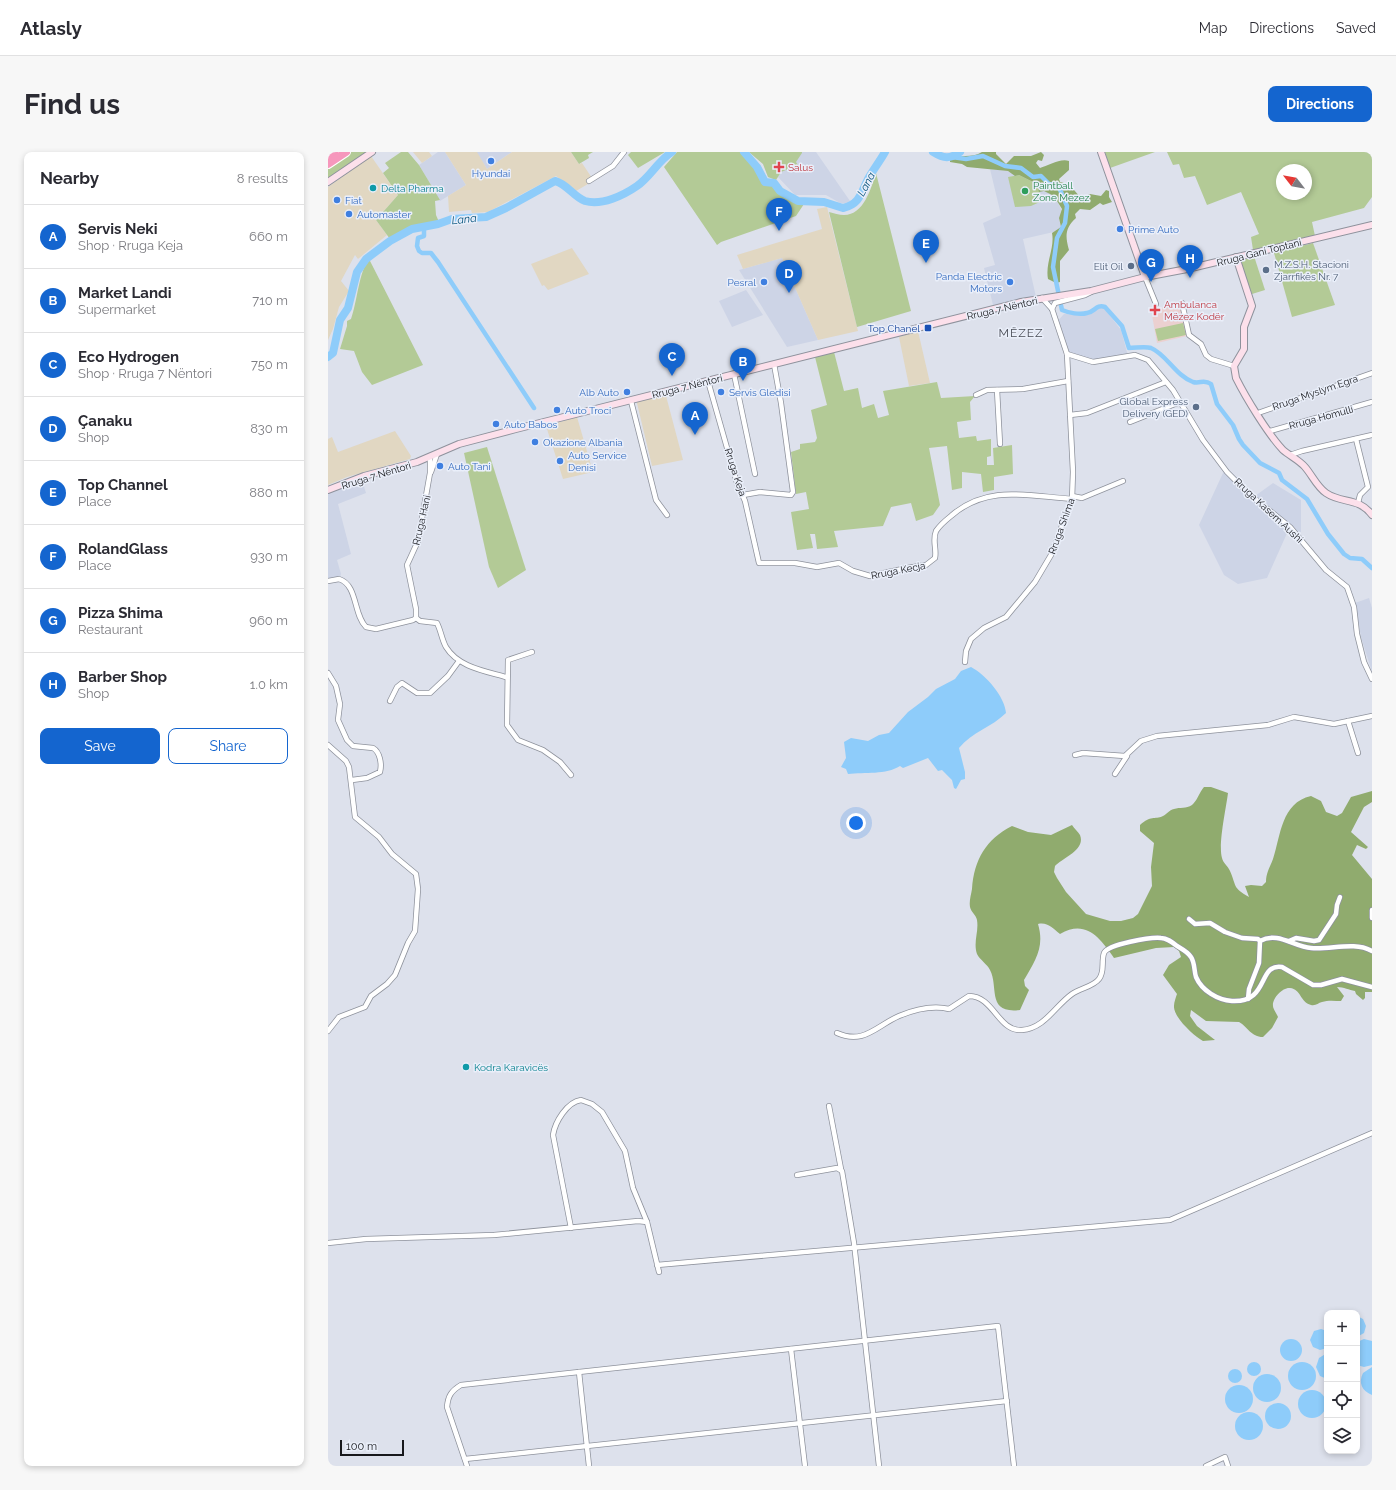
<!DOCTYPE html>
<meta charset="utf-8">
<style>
body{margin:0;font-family:Raleway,sans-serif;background:#f7f7f7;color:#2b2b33}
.controls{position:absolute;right:12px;bottom:12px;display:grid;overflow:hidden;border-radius:8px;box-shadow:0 2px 6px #0003}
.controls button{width:36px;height:36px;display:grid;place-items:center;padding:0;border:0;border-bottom:1px solid #e1e1e2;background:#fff;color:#2b2b33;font:20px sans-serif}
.compass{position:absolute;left:948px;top:12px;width:36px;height:36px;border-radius:50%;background:#fff;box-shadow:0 2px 6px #0003;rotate:301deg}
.scale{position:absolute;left:12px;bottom:10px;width:64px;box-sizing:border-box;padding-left:4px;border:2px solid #17181c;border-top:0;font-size:11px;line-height:14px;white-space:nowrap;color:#17181c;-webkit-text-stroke:3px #eaeffa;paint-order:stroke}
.you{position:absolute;left:528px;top:671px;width:14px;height:14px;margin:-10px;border:3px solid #fff;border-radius:50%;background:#1a73e8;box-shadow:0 0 0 6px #1a73e833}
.badge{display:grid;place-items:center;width:26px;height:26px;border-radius:50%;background:#1465cf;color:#fff;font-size:13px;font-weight:700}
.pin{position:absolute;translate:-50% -33px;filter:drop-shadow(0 1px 2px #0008)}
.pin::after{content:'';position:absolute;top:21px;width:14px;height:12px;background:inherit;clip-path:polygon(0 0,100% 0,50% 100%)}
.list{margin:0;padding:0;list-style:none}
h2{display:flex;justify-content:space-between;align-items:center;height:52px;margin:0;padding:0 16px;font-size:17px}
h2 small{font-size:13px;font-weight:400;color:#7c7c81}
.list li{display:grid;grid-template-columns:26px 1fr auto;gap:12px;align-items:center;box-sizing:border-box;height:64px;padding:0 16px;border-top:1px solid #e1e1e2}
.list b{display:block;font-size:15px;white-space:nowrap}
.list p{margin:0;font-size:13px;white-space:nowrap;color:#7c7c81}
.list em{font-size:13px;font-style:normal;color:#7c7c81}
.actions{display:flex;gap:8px;padding:12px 16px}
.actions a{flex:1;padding:9px 0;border:1px solid #1465cf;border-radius:8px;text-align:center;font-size:14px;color:#1465cf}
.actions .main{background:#1465cf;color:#fff}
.icon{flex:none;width:22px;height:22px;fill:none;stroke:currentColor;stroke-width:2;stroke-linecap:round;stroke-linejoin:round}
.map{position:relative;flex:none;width:1044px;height:1314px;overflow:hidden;border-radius:8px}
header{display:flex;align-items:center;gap:24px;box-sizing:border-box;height:56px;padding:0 20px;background:#fff;border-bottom:1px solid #e1e1e2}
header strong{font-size:19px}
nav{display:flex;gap:22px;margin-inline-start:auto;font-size:14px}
.intro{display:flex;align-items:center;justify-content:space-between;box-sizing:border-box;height:96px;padding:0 24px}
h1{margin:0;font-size:28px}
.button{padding:10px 18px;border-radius:8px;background:#1465cf;color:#fff;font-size:14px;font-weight:700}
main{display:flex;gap:24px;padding:0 24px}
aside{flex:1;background:#fff;border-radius:8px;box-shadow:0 2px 6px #0003}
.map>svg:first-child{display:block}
.built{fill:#cdd4e6}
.industrial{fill:#e1d7c2}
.education{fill:#ebd0d0}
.green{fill:#b3ca96;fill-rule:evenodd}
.forest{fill:#90ab6e}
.water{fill:#8eccfa}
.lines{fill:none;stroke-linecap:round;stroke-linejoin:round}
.canal{stroke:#8eccfa;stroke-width:4.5}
.river{stroke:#8eccfa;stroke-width:8}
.street-casing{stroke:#8e929c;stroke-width:6}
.secondary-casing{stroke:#8e929c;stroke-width:8}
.highway-casing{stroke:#fff;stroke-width:10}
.street{stroke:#fff;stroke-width:4.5}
.secondary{stroke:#fce0eb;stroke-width:6}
.highway{stroke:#f697bc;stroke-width:8}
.shop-dot{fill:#3f7fe0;stroke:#eaeffa;stroke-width:1.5}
.health-dot{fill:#e0444e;stroke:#eaeffa;stroke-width:1.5}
.culture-dot{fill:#0f9aa8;stroke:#eaeffa;stroke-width:1.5}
.leisure-dot{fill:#2e9e5b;stroke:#eaeffa;stroke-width:1.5}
.service-dot{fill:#5c6f8a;stroke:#eaeffa;stroke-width:1.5}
.transit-dot{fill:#1a4fb4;stroke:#eaeffa;stroke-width:1.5}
.labels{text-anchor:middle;stroke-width:3;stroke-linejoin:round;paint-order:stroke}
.health-label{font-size:10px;fill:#be3a42;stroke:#eaeffa;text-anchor:start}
.shop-label{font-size:10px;fill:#366cbe;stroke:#eaeffa;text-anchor:start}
.leisure-label{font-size:10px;fill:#27864d;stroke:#eaeffa;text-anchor:start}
.culture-label{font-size:10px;fill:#0d838f;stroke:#eaeffa;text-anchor:start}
.street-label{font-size:10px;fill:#17181c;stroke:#eaeffa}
.service-label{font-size:10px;fill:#4e5e75;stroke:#eaeffa;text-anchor:end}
.transit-label{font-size:10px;fill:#164399;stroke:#eaeffa;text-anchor:end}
.water-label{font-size:11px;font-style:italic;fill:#02517b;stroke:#eaeffa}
.quarter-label{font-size:12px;letter-spacing:1px;fill:#484b54;stroke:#eaeffa}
</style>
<header>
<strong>Atlasly</strong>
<nav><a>Map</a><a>Directions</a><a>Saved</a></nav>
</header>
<div class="intro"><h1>Find us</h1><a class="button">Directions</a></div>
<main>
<aside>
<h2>Nearby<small>8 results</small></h2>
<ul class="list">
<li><span class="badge">A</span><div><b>Servis Neki</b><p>Shop · Rruga Keja</p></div><em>660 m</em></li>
<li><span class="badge">B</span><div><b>Market Landi</b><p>Supermarket</p></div><em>710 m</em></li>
<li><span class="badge">C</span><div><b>Eco Hydrogen</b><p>Shop · Rruga 7 Nëntori</p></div><em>750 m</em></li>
<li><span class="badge">D</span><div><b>Çanaku</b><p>Shop</p></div><em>830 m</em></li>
<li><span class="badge">E</span><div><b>Top Channel</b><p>Place</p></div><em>880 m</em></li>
<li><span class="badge">F</span><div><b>RolandGlass</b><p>Place</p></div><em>930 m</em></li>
<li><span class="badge">G</span><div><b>Pizza Shima</b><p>Restaurant</p></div><em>960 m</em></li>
<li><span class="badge">H</span><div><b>Barber Shop</b><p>Shop</p></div><em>1.0 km</em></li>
</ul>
<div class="actions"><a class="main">Save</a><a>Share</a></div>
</aside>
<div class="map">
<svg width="1044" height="1314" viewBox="0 0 1044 1314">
<rect width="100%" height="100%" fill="#dde1ec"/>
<g class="built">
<polygon points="110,0 117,0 138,33 112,49 91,13"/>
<polygon points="148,0 184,0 159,17"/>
<polygon points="421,0 488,0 522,49 518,51 512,51 498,43 467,43 450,25 448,28 440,25 435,12"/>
<polygon points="662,17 680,19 721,41 724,43 725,49 729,49 734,59 731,66 733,75 730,79 695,87 708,145 665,153 656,116 667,113 655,71 673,63"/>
<polygon points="454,106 490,188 459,195 411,118"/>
<polygon points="418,138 435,163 404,175 391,149"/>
<polygon points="771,156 775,156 779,160 793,178 800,204 765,210 739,202 728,171 736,162 760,163"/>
<polygon points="899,316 927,344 945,331 973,348 973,380 960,379 939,426 910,432 896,423 871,373 895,321"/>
<polygon points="33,325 38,341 10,352 23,402 9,408 13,422 11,427 0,429 0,338"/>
<polygon points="1041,446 1044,456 1044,520 1033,485 1027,451"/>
</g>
<g class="industrial">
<polygon points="85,0 101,0 104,4 94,11"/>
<polygon points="117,0 149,0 159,17 184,0 243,0 251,12 254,11 264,26 259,29 260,32 248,39 228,24 160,60 144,61 143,58 121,60 120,44 138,33"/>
<polygon points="43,4 70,43 48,68 59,83 30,107 27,103 13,129 21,139 11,155 5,177 0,188 0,35"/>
<polygon points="499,55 530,179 490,188 454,106 415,117 409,103 494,77 489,57"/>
<polygon points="244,96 261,122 220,138 216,133 214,134 203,112"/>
<polygon points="590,179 602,231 581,234 571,185"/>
<polygon points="337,240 355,308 324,314 308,247"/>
<polygon points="249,265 265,320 235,327 218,274"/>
<polygon points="67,279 83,304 82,307 19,325 0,333 0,287 4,285 10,300"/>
</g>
<polygon class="education" points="852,153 859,184 829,191 824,163 833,161 832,156"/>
<g class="green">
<polygon points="23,0 39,0 0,26 0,15"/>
<polygon points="73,0 80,0 91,13 112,48 107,49 108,63 111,70 84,75 62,87 48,68 70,43 55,21 61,16 57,11"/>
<polygon points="243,0 265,0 260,3 261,6 251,12"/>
<polygon points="303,0 337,0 310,16 300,3"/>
<polygon points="349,0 413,0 427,15 436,31 444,33 460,47 476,52 468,64 393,90 389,93 336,15"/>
<polygon points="421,0 474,0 474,1 468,10 470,13 453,20 448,28 440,25 435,12"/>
<polygon points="777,0 827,0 782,16"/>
<path d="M839,0H1044V45L1036,56L984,70L987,84L925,98L923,85L931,82L913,40L879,53L867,24L856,26L851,12L845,13ZM954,18H978V42H954Z"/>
<path d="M548,21L583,159L529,175L501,60C506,61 511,63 516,63C536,63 543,36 548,21Z"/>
<polygon points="691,23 709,32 714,49 703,54 687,55 680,25"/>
<polygon points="985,91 1007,153 964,165 946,101"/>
<polygon points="926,104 937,138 924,142 911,107"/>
<path d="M41,107L95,213L44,233L34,220L26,199L12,197L19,174V169L23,167C29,151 31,119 41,107Z"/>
<polygon points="855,171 858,183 830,189 827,177"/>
<polygon points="506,200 516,239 530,236 534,256 546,252 550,266 561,263 555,239 609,230 613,246 647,244 642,250 643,268 629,270 631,286 648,284 649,289 663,287 663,304 659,305 659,313 666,313 665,296 684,293 685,322 666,325 666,338 655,340 653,322 634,320 634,336 624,338 619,294 601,296 612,353 605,363 588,369 583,351 563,355 555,374 506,379 510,395 489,397 487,382 482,382 485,396 469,398 463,360 481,357 478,340 468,342 463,300 472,297 472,292 487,290 489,286 483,258 499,253 487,205"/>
<polygon points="159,295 198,418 170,436 161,415 136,301"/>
</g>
<g class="forest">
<path d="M654,0H668V2L678,12L686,4H703L713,0L716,3L714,9L710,8L708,11L712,16C720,14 732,6 741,9V18L731,27L732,30L736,31L739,38H746L753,46L762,42L773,44L778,38L781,39V45L784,50L775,53L772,51L762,58L752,57L747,62L748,66C737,76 737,84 741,98L732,109V130L728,131L720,127C717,111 727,96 724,81L733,75L731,66L734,57L729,49H725L724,43L716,39L711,40L709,32L691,23L687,24L680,19L639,15L634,12L622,10V8C631,1 644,7 654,0Z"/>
<path d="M876,635H883L900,641C898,657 890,693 894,706C895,711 900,714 902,719C909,735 904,735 921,745L917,734L923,733L934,734L938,730C938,721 942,715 945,707C953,683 953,651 983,644L993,649L998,660L1009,664L1014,661L1023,645L1044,639V650L1036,655L1023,680L1040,695L1038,697L1029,693L1024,703L1044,727V840H1037V846L1035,848L1028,842L1027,839C1021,838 1016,835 1009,835L1016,844L1013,849C1007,849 1000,848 994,850C990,851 988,854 983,853C972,850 973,837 962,836C955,835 944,846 945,854C945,857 949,862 950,865L944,876L935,885C923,885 920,875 911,870L878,869L863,858L862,864L869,874L887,888L875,889C866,884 845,865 846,854C846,850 848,845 849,842L835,823L841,813L853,805L851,799L846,795L828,796L786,806C772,786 758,767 732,782C724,776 720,770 710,772C717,795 707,809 696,828L697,834L701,838L692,858C658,862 671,835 662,818C659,812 652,808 649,802C645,790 651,780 649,768C648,763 643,760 642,755C641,749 643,743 644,737C646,708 658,687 684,674L700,680L723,683L744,673C746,676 750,680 752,683C758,698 734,706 727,714L726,720L729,726L738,740L758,762L782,769H793L805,766L810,762L824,734L823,715L826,691L812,679V673C823,663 826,668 835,664C839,662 841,658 846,657C852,655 858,657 864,653C869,649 871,641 876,635Z"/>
</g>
<g class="water">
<path d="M643,515C658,523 677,545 678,561C664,575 644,580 631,596L637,620V627L633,628L628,637L626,636L624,628L614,618L610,619L600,606L575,616L572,614C558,623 537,620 520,622L518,617L513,615L518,606L516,590L523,586L540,589L551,583L561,581L580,560L600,545L608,537L627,527L633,519Z"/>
<polygon points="1029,1164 1035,1167 1038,1174 1036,1181 1029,1185"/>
<polygon points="993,1177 999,1179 999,1196 992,1198 985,1195 982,1188 986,1179"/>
<polygon points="1036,1187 1044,1189 1044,1213 1036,1215 1029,1213 1029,1190"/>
<circle cx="963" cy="1198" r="11"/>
<polygon points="999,1201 999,1227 992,1224 988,1215 991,1206"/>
<circle cx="974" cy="1224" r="14"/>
<circle cx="926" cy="1217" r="7"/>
<path d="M1044,1215V1243C1034,1239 1030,1231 1035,1221Z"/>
<circle cx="907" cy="1224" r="7"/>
<circle cx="939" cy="1236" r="14"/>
<circle cx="911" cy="1247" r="14"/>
<circle cx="984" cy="1252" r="14"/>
<circle cx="950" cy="1264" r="13"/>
<circle cx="921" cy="1274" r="14"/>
</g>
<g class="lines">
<g class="canal">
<path d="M624,5L638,7L655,4L677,14L693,16L705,25L713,24L721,32L730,33L739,54L737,71L729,86L725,115L734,158C741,161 752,163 759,161C767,160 768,152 777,155L794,174L801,196C808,196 817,194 823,196C838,202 848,224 865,230C872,232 876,227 883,232L889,252L905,273L911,287L915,293L932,311L951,321L954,328L979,347L1000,382L1016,402L1022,406L1034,407L1044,416"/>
<polyline points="96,75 96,84 90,86 89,94 91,99 94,101 103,101 110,110 206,256"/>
</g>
<g class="river">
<path d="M416,0L429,15L437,30L446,31L452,39L470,49L496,50L515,56C532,52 533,41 540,27C545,18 552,9 557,0"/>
<path d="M605,0C616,7 622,7 632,0"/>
<path d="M0,205L5,201L12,168L20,156L29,120L38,107L62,89L84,77L110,72L124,67L158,65L178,56L227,29C239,32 246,45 257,49C274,54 296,43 309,34C322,25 330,9 344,0"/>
</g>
<defs>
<g id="street">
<polyline points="261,29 285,14 296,0"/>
<polyline points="817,125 828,152"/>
<polyline points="854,151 861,183 873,192 878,203 883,207 906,214"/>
<polyline points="724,157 727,151 757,143 763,140"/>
<polyline points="739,202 765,210 807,203 820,208 845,238 875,288 899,320 921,342 962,375 998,418 1019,435 1026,455 1029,482 1036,510 1044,527"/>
<polyline points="406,222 427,322"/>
<path d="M380,229L409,331L417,349L431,411H467L489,415L511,411L525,419L542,424L579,416L598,413L607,406C609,397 604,389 608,379C612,373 618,368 623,364C659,332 700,344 744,347"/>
<polyline points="669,238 672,292"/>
<polyline points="648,243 659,238 695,237 740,229"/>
<polyline points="303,249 328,348 339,363"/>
<polyline points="930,261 1044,221"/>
<polyline points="742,263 759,261 838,230"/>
<polyline points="802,270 852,250"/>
<polyline points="942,279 1044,250"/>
<polyline points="1028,287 1040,335 1032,343 1030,351"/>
<polyline points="962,303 974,299 1044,283"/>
<polyline points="103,320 109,302"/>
<polyline points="415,343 432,340 463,343 465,340 453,251 446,212"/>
<polyline points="744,344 754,346 795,329"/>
<path d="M0,429L11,427C30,433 25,462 38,475L48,477L85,468L88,466"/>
<polyline points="88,466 88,457 79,413 90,389 102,321 102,305"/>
<path d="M88,466L92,469L109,471C113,479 114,488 118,495C130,515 157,519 178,525"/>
<polyline points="204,500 180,508 179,573 190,588 215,598 232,610 243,623"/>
<polyline points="637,510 638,499 643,487 656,476 678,465 707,430 723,403 744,347 745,320 739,202 724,157 714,146"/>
<path d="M0,521L8,534L12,552L10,568L19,588L25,594L45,596C52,600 54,612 52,620L39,626L24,628"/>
<polyline points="62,549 69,535 74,531 89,541 102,541 120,524 131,509"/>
<polyline points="1020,569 1030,601"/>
<polyline points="0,593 18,609 21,615 27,665 51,685 64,702 88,722 90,737 87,779 80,791 67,823 59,832 43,844 37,855 11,865 0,879"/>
<polyline points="747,603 755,601 797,604 813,589 829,584 940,573 966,565 1006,572 1044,564"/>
<polyline points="787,622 799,604"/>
<polyline points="1044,758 1044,766"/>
<polyline points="861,767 867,772 882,771 897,780 914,786 930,787 932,789"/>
<polyline points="961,789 968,786 986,789 991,788 1008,762 1009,753 1012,745"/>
<path d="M920,847L921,837L931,811L932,789C950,779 966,795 983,796C1003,798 1026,789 1044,799"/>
<path d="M509,881C536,893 548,874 571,864C588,857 604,853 621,857L641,844C666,844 670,880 694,878C717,876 727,854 744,842C752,836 765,835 771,827C777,820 773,810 776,801C780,792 823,785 833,786C839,786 844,790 849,794C854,797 860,800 863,805C867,811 866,819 868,825C874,839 890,848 904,849C942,851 929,811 954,815L985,833H993L1014,827L1044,835"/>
<polyline points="501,954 513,1017"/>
<polyline points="469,1023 509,1016 514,1019 526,1091 551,1314"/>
<path d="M243,1076L225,983C227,970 239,950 253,948L264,952L274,960L297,999L305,1036L319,1070L331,1120"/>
<polyline points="0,1091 38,1087 166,1083 310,1069 319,1070"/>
<polyline points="329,1113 842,1068 1044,981"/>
<polyline points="463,1197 477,1314"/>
<polyline points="251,1220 261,1314"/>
<polyline points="137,1307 679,1249"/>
<path d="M139,1314L119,1255C120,1244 123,1239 133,1233L670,1174L686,1314"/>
<polyline points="878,1314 897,1305 900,1314"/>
</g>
<g id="secondary">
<polyline points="773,0 817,125"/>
<polyline points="0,30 44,0"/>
<path d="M908,105L924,154L916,175V197L906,214L908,226C918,246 940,282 955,298C962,304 971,308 977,315C984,323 989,335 998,341C1014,352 1031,345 1044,363"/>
<polyline points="0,338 36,324 89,310 131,292 188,277 693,150 763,139 817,125 859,117 1044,73"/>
</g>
<g id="highway">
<polyline points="0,4 6,0"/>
<polyline points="0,12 18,0"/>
</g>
</defs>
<use href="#street" class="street-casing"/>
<use href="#secondary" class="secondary-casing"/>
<use href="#highway" class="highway-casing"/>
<use href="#street" class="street"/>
<use href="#secondary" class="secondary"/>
<use href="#highway" class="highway"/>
</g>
<g class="shop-dot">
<circle cx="163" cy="9" r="4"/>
<circle cx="9" cy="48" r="4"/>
<circle cx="21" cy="62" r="4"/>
<circle cx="792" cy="77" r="4"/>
<circle cx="436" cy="130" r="4"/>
<circle cx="682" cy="130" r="4"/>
<circle cx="299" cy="240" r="4"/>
<circle cx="393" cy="240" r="4"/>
<circle cx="229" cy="258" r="4"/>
<circle cx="168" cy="272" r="4"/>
<circle cx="207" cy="290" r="4"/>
<circle cx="232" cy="309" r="4"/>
<circle cx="112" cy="314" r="4"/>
</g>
<g class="health-dot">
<path d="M449 9h4v4h4v4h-4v4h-4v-4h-4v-4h4z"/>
<path d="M825 152h4v4h4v4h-4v4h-4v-4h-4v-4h4z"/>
</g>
<g class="culture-dot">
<circle cx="45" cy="36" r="4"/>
<circle cx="138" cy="915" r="4"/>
</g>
<circle class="leisure-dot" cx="697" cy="39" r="4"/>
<g class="service-dot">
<circle cx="803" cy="114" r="4"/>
<circle cx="938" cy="118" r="4"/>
<circle cx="868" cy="255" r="4"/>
</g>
<rect class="transit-dot" x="596" y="172" width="8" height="8" rx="2"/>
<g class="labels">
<g class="health-label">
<text x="460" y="19">Salus</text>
<text x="836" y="156">Ambulanca<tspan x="836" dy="12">Mëzez Kodër</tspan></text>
</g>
<g class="shop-label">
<text x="163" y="25" text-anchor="middle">Hyundai</text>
<text x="17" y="52">Fiat</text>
<text x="29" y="66">Automaster</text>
<text x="800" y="81">Prime Auto</text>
<text x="674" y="128" text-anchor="end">Panda Electric<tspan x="674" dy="12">Motors</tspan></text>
<text x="428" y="134" text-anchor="end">Pesral</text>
<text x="291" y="244" text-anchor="end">Alb Auto</text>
<text x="401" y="244">Servis Gledisi</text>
<text x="237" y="262">Auto Troci</text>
<text x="176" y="276">Auto Babos</text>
<text x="215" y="294">Okazione Albania</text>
<text x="240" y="307">Auto Service<tspan x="240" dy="12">Denisi</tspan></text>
<text x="120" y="318">Auto Tani</text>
</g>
<g class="leisure-label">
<text x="705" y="37">Paintball<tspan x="705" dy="12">Zone Mezez</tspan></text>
</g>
<g class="culture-label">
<text x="53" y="40">Delta Pharma</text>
<text x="146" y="919">Kodra Karavicës</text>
</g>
<g class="street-label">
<text transform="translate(931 100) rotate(-14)" y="4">Rruga Gani Toptani</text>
<text transform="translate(674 156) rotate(-13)" y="4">Rruga 7 Nëntori</text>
<text transform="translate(359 234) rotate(-14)" y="4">Rruga 7 Nëntori</text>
<text transform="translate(987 240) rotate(-19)" y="4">Rruga Myslym Egra</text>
<text transform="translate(993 265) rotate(-15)" y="4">Rruga Homulli</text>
<text transform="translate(408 320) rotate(72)" y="4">Rruga Keja</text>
<text transform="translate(48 323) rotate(-17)" y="4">Rruga 7 Nëntori</text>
<text transform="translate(941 358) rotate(43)" y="4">Rruga Kasem Aushi</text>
<text transform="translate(93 368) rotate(-77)" y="4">Rruga Hani</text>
<text transform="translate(733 374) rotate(-70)" y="4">Rruga Shima</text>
<text transform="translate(570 418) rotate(-11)" y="4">Rruga Kecja</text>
</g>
<g class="service-label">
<text x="946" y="116" text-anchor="start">M.Z.S.H. Stacioni<tspan x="946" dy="12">Zjarrfikës Nr. 7</tspan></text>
<text x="795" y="118">Elit Oil</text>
<text x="860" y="253">Global Express<tspan x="860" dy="12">Delivery (GED)</tspan></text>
</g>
<g class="transit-label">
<text x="592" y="180">Top Chanel</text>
</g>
<g class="water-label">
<text transform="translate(538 32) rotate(-62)" y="4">Lana</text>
<text transform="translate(136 67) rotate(-6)" y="4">Lana</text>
</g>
<g class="quarter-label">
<text x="693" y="185">MËZEZ</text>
</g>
</g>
</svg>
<div class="controls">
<button>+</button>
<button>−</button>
<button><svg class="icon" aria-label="locate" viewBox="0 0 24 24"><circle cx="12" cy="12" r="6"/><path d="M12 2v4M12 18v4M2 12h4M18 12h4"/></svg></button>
<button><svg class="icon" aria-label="layers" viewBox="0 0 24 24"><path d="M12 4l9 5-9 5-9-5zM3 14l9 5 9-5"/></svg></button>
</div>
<svg class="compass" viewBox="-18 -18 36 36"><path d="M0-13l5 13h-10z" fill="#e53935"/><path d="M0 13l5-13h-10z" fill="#7c7c81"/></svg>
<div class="scale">100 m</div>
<div class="you"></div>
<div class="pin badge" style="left:367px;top:283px">A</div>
<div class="pin badge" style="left:415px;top:229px">B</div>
<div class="pin badge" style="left:344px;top:224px">C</div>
<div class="pin badge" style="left:461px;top:141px">D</div>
<div class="pin badge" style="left:598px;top:111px">E</div>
<div class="pin badge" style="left:451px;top:79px">F</div>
<div class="pin badge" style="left:823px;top:130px">G</div>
<div class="pin badge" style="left:862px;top:126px">H</div>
</div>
</main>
